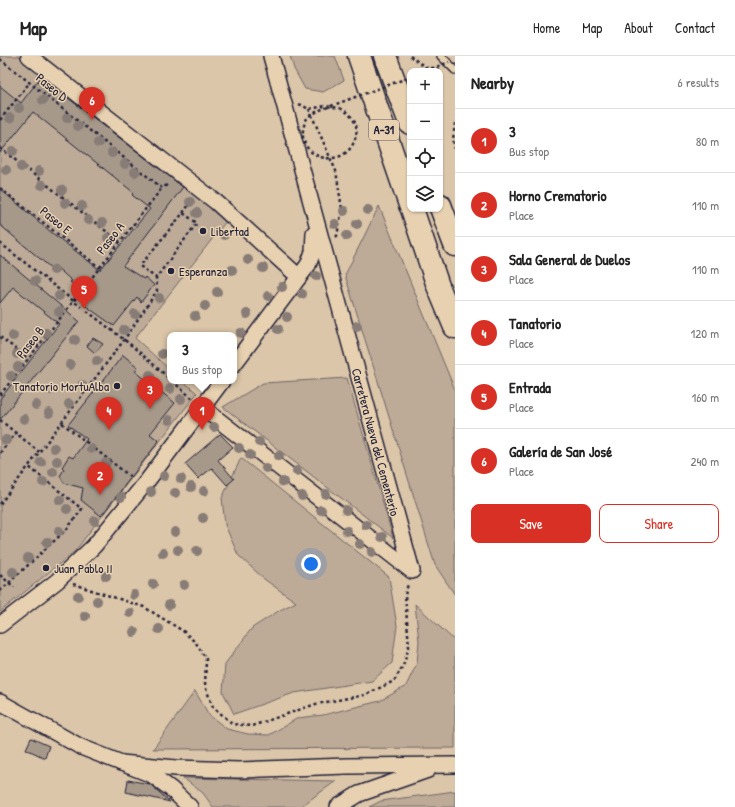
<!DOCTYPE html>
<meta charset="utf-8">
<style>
body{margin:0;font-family:"Patrick Hand",sans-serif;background:#f6f6f6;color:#222}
.controls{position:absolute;right:12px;top:12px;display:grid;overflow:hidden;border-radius:8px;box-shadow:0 1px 3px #0004}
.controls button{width:36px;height:36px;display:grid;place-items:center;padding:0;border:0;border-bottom:1px solid #e0e0e0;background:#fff;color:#222;font:20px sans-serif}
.you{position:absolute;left:311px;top:508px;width:14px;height:14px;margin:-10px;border:3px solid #fff;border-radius:50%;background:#1a73e8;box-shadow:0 0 0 6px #1a73e833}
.badge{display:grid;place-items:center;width:26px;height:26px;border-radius:50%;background:#d93025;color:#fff;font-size:13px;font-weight:700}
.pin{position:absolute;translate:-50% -33px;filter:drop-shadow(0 1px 2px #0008)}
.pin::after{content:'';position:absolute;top:21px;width:14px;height:12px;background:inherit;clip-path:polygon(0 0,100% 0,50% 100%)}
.popup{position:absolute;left:167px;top:276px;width:70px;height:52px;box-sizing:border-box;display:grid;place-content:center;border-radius:8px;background:#fff;filter:drop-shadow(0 1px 3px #0005);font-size:13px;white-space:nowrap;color:#767676}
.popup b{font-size:15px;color:#222}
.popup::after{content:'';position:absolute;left:50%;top:100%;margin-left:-8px;border:8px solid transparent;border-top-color:#fff}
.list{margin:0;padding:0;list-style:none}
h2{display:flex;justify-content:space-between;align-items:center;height:52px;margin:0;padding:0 16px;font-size:17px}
h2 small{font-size:13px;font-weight:400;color:#767676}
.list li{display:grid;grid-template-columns:26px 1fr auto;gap:12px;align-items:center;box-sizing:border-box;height:64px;padding:0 16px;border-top:1px solid #e0e0e0}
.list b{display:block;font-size:15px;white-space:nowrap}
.list p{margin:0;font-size:13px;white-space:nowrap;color:#767676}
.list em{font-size:13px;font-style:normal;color:#767676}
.actions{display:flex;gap:8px;padding:12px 16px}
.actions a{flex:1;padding:9px 0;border:1px solid #d93025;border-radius:8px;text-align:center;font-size:14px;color:#d93025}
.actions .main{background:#d93025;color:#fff}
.icon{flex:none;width:22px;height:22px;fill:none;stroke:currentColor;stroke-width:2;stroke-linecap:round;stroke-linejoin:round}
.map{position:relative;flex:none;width:455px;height:751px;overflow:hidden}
header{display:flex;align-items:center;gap:24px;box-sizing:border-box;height:56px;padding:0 20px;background:#fff;border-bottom:1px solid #e0e0e0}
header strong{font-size:19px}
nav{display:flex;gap:22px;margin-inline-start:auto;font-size:14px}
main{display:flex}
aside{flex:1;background:#fff}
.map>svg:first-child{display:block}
.green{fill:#bdab97;stroke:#706669}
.building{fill:#a7998a;stroke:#22223b}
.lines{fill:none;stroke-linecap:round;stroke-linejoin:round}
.service-casing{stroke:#22223b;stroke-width:10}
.minor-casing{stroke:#22223b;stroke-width:18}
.motorway-casing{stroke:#22223b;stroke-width:25}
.path{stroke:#22223b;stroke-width:2.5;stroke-dasharray:3 3;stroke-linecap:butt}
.service{stroke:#e8d1b0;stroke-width:7}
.minor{stroke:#e8d1b0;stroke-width:15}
.motorway{stroke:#e8d1b0;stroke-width:22}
.path-bridge{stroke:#22223b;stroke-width:2.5;stroke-dasharray:3 3;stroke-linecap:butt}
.tree{fill:#877b76}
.poi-dot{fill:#22223b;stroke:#e8d1b0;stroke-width:1.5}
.labels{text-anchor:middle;stroke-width:3;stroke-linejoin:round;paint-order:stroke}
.shield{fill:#e8d1b0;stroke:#5d565e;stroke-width:1}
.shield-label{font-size:12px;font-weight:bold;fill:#22223b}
.street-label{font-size:13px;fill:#22223b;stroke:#e8d1b0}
.poi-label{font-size:13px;fill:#22223b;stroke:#e8d1b0;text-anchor:start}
</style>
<header>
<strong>Map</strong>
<nav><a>Home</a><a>Map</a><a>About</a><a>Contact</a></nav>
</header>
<main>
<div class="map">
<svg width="455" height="751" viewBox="0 0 455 751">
<rect width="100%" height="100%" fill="#dcc6a9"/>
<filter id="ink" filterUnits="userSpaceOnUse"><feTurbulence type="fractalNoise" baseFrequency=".025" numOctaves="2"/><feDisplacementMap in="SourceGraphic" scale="8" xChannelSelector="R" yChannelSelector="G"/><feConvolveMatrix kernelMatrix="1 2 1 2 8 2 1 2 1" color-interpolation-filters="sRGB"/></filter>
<g filter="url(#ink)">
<g class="green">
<polygon points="0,0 19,0 227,164 135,282 170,314 170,325 183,325 197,337 75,495 0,556"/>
<polygon points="290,0 335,0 344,24 323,36 305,33 294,13"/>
<polygon points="379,150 455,334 455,539 435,509 345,219"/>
<polygon points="347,322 393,482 223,351 263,327"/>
<polygon points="241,402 389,521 397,570 392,607 372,625 294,637 234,658 223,636 225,608 252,572 280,554 296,546 264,523 238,499 225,469 222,442"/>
<polygon points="415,548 455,585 455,692 153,693 195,635 209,659 227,673 248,678 269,679 298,662 323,659 380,645 406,630 417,607 419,585"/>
<polygon points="183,722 336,725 300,751 213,751 203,737"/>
<polygon points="455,735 455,751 369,751 381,745"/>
</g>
<g class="building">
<polygon points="41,21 183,131 123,210 144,223 145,221 154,229 141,246 137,241 114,270 83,248 88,241 70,226 72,225 54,209 51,212 0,169 0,133 51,176 100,214 150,153 132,139 134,137 128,132 33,56 0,97 0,30 21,47"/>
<polygon points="0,199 79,265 0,364 0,343 59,268 13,231 0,247"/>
<polygon points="93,282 103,288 95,297 87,290"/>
<polygon points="123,299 138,311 135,315 175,347 150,378 159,385 101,460 81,444 83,432 64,427 60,420 64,413 62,411 69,400 73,402 87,383 68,369"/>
<polygon points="220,378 233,391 218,404 234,423 227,429 212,412 198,423 185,408"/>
<polygon points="31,682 49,690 45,702 26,693"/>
<polygon points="128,724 150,728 170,746 126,736"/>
</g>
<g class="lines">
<defs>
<polyline id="service" points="441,0 455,14"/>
<g id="minor">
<polyline points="29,0 216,146 299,221"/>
<polyline points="234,308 308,209 313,196 314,177"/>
<polyline points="203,352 412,515 271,0"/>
<polyline points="0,569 57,525 94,490 148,424 222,325"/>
<polyline points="0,646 81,691 152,719 171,733 190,751"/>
<polyline points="121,707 176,712 238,714 347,710 455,709"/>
<polyline points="338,751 359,738 428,714"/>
</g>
<g id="motorway">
<polyline points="359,0 410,149"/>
<polyline points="385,0 410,67"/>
<polyline points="440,149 455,189"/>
<polyline points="412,153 438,230 455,271"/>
</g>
</defs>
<use href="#service" class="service-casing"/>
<use href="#minor" class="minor-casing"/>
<use href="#motorway" class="motorway-casing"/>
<g class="path">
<polyline points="410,0 425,11 440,13"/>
<polyline points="0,3 162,132 167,129"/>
<polyline points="299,48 309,53 325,50 340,52"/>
<polyline points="309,53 336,115 342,153 337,180 334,181"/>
<polyline points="0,64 30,26"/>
<polyline points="455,67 453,84 455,93"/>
<polyline points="0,92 120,186"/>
<polyline points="0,132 100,212"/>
<polyline points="183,157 191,146 190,144"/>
<polyline points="0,187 81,251"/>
<polyline points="87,255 131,289 170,323"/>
<polyline points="0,281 29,303"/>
<polyline points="172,325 192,342"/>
<polyline points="0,339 162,132"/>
<polyline points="0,364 39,396"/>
<polyline points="62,367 132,422"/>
<polyline points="0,397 16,377"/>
<polyline points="0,448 124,284 157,235 156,222 197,167 183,157 140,210 156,222"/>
<polyline points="0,519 14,531"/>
<polyline points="73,528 144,551 183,575 196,587 206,603 205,630 213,651 233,668 252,670 316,648 365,639 394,625 403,610 409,591 405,539 408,528"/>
<polyline points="0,535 67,473 82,453 29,411"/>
</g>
<use href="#service" class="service"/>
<use href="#minor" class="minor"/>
<use href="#motorway" class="motorway"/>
<g class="path-bridge">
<polyline points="426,15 449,6"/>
<path d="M340,52C350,57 359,67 356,79C349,115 299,106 303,74C304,69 305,64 309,60C312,58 317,56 320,54L410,21"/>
</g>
</g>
<g class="tree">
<circle cx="43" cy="44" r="5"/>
<circle cx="19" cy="52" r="5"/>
<circle cx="10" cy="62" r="5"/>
<circle cx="67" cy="62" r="5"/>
<circle cx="78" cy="70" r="5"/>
<circle cx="98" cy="87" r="5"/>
<circle cx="13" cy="95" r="5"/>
<circle cx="112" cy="97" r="5"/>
<circle cx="125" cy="108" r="5"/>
<circle cx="21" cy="111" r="5"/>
<circle cx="6" cy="114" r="5"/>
<circle cx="39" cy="115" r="5"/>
<circle cx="135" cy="116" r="5"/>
<circle cx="42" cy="129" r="5"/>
<circle cx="62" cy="134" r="5"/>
<circle cx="190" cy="146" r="5"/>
<circle cx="65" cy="147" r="5"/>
<circle cx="82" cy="150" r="5"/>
<circle cx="368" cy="154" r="5"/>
<circle cx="344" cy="155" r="5"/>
<circle cx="197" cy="157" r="5"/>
<circle cx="88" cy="164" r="5"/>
<circle cx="102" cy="167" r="5"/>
<circle cx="335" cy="168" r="5"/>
<circle cx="357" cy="168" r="5"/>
<circle cx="224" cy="179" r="5"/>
<circle cx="347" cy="180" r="5"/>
<circle cx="108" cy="182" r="5"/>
<circle cx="248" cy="204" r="5"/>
<circle cx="263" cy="212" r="5"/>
<circle cx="54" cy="214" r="5"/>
<circle cx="232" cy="214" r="5"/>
<circle cx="316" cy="220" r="5"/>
<circle cx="35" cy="225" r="5"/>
<circle cx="282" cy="231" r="5"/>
<circle cx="217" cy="236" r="5"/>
<circle cx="302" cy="238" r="5"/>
<circle cx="59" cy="240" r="5"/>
<circle cx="268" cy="240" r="5"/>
<circle cx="159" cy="242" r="5"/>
<circle cx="205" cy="250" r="5"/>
<circle cx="59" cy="256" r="5"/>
<circle cx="135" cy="258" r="5"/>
<circle cx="247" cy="258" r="5"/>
<circle cx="195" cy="260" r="5"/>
<circle cx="287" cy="261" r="5"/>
<circle cx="357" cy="270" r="5"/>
<circle cx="278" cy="273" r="5"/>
<circle cx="124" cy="274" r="5"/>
<circle cx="46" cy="277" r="5"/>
<circle cx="241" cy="277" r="5"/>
<circle cx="13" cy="280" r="5"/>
<circle cx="75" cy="284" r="5"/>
<circle cx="17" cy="298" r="5"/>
<circle cx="162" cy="298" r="5"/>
<circle cx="97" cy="305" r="5"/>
<circle cx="70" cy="309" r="5"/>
<circle cx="18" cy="311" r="5"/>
<circle cx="150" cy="319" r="5"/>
<circle cx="11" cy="320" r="5"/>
<circle cx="82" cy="329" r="5"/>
<circle cx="170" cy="333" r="5"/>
<circle cx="51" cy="334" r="5"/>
<circle cx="181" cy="343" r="5"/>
<circle cx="69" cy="348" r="5"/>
<circle cx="36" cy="349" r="5"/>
<circle cx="49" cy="357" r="5"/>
<circle cx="24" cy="363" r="5"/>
<circle cx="169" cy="364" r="5"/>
<circle cx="214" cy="371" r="5"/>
<circle cx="6" cy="384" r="5"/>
<circle cx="259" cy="386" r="5"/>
<circle cx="54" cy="392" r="5"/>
<circle cx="239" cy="392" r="5"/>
<circle cx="91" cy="393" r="5"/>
<circle cx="250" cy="399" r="5"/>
<circle cx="279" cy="400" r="5"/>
<circle cx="57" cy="405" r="5"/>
<circle cx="41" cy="406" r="5"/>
<circle cx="106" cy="407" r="5"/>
<circle cx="266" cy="412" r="5"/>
<circle cx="297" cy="415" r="5"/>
<circle cx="53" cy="416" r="5"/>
<circle cx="164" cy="420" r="5"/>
<circle cx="181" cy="423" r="5"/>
<circle cx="43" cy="426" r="5"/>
<circle cx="283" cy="426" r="5"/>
<circle cx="191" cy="431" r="5"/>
<circle cx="204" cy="435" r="5"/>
<circle cx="151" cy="436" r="5"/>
<circle cx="175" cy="437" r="5"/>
<circle cx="326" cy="438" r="5"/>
<circle cx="302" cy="440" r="5"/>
<circle cx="121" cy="441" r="5"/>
<circle cx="60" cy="444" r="5"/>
<circle cx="67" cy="453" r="5"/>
<circle cx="321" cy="454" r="5"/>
<circle cx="346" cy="454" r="5"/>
<circle cx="203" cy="462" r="5"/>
<circle cx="95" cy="465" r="5"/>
<circle cx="366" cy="469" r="5"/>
<circle cx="59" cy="475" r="5"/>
<circle cx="347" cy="475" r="5"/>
<circle cx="175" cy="476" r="5"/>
<circle cx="382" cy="481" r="5"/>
<circle cx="47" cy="486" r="5"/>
<circle cx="360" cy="488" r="5"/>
<circle cx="178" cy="494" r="5"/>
<circle cx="197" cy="495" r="5"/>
<circle cx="372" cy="496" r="5"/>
<circle cx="163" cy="497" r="5"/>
<circle cx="28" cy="502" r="5"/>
<circle cx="13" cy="516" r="5"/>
<circle cx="106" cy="520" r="5"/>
<circle cx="153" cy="528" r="5"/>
<circle cx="184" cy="529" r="5"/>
<circle cx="134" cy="539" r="5"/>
<circle cx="78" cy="540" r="5"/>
<circle cx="97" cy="545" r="5"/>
<circle cx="169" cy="549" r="5"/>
<circle cx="130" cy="557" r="5"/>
<circle cx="85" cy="560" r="5"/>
<circle cx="159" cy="573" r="5"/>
<circle cx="134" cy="576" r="5"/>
</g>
</g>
<g class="poi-dot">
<circle cx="203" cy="175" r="4"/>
<circle cx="171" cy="215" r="4"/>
<circle cx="117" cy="330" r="4"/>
<circle cx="46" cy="512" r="4"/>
</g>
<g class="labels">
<rect class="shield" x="369" y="64" width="30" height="20" rx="3"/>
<g class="shield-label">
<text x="384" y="78">A-31</text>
</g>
<g class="street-label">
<text transform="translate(52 31) rotate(39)" y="5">Paseo D</text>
<text transform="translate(56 164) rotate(39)" y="5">Paseo E</text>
<text transform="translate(110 182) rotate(-52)" y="5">Paseo A</text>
<text transform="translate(30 286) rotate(-52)" y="5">Paseo B</text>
<text transform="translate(376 386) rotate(75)" y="5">Carretera Nueva del Cementerio</text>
</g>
<g class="poi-label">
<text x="211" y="180">Libertad</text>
<text x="179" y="220">Esperanza</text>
<text x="109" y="335" text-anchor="end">Tanatorio MortuAlba</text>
<text x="54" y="517">Juan Pablo II</text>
</g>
</g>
</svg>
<div class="controls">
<button>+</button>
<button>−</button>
<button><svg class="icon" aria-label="locate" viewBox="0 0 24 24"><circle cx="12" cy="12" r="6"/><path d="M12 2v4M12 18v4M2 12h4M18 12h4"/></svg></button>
<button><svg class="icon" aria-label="layers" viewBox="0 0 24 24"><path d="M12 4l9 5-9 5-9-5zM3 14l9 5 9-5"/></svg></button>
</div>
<div class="you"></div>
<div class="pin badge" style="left:202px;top:374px">1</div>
<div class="popup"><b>3</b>Bus stop</div>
<div class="pin badge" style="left:100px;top:439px">2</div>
<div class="pin badge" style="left:150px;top:353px">3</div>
<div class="pin badge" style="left:109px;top:374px">4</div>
<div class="pin badge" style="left:84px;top:253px">5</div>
<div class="pin badge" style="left:92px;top:64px">6</div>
</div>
<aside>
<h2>Nearby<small>6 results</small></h2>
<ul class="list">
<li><span class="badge">1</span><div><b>3</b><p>Bus stop</p></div><em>80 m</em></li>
<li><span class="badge">2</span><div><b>Horno Crematorio</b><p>Place</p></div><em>110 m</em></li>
<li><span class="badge">3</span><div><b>Sala General de Duelos</b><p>Place</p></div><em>110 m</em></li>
<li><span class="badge">4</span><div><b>Tanatorio</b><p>Place</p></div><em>120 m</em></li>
<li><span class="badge">5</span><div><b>Entrada</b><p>Place</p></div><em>160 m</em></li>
<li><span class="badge">6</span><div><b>Galería de San José</b><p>Place</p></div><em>240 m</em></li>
</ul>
<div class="actions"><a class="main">Save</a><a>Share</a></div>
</aside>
</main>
